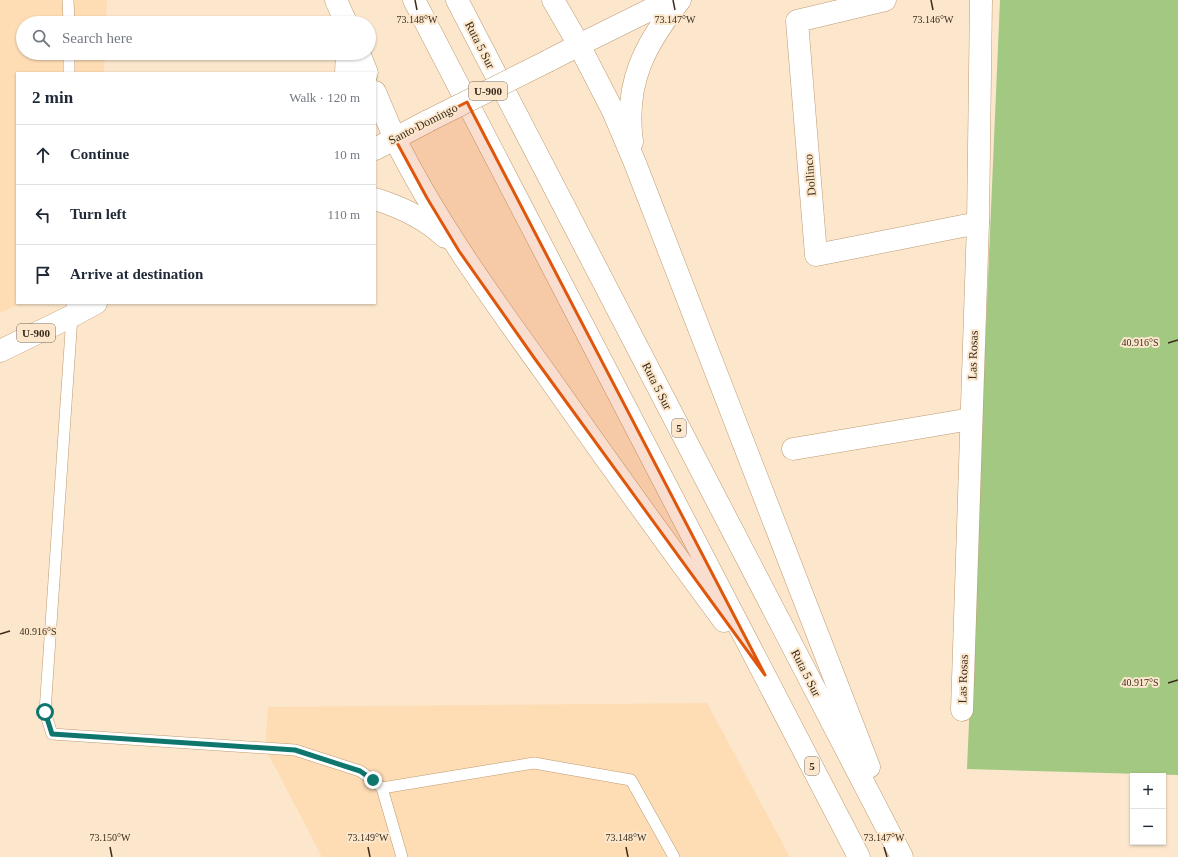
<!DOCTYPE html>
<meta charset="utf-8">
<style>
body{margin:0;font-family:Georgia,serif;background:#f2f2f3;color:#1f2937}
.controls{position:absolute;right:12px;bottom:12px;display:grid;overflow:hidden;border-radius:0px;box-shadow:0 1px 3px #0004}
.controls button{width:36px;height:36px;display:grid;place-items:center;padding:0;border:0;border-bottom:1px solid #e0e1e3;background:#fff;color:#1f2937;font:20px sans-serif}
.stop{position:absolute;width:12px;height:12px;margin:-9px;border:3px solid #0f766e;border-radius:50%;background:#fff}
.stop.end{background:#0f766e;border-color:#fff;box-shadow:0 1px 4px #0008}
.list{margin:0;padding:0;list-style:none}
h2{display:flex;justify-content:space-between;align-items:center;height:52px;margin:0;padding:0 16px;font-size:17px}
h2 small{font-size:13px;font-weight:400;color:#747a83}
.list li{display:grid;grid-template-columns:26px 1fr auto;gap:12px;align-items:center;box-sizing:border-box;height:60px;padding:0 16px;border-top:1px solid #e0e1e3}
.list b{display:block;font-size:15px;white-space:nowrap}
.list em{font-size:13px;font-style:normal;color:#747a83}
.icon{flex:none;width:22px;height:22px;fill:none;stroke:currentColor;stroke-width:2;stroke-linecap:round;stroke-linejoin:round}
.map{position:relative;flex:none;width:1178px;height:857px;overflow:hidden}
.search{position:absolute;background:#fff;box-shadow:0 1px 3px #0004;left:16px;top:16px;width:360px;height:44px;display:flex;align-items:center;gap:10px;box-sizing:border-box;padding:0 14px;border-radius:22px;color:#747a83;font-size:15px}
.panel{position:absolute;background:#fff;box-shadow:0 1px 3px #0004;left:16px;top:72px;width:360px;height:232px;border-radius:0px}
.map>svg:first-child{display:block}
.built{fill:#feddb5}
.green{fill:#a2c882}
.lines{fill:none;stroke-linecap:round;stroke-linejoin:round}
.service-casing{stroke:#bd9b72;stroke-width:12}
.minor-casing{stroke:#bd9b72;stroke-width:23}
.tertiary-casing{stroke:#bd9b72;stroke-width:23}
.secondary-casing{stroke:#bd9b72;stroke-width:23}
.primary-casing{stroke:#bd9b72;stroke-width:23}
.motorway-casing{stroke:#bd9b72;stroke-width:23}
.service{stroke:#fff;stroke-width:11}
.minor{stroke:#fff;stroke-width:22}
.tertiary{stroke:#fff;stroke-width:22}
.secondary{stroke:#fff;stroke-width:22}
.primary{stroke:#fff;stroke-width:22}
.motorway{stroke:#fff;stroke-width:22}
.primary-bridge-casing{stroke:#bd9b72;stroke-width:23;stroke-linecap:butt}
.primary-bridge{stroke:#fff;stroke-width:22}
.route{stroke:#0f766e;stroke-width:5}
.marked{fill:#df570d;fill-opacity:0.2;stroke:#df570d;stroke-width:3;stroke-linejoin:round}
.ticks{fill:none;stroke:#3a2c1b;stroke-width:1.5}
.labels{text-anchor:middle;stroke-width:4;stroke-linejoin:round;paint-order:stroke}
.shield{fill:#fce7cd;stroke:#746450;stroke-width:1}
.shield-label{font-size:11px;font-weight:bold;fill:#3a2c1b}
.street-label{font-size:12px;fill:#3a2c1b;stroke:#fce7cd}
.ticks-label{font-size:10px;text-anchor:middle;fill:#3a2c1b;stroke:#fce7cd;stroke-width:4;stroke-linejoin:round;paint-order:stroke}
</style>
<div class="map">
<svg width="1178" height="857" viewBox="0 0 1178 857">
<rect width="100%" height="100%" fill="#fce7cd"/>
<g class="built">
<polygon points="0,0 107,0 106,23 23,23 23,53 105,53 104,73 17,73 17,303 22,303 0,313"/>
<polygon points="707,703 790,857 322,857 265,748 268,707"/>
</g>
<polygon class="green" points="1000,0 1178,0 1178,775 967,769"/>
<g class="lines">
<defs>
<g id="service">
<polyline points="68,0 69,23"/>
<polyline points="69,53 69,73"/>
<polyline points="72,303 72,316 45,712 52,734 295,750 360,771 373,780 382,788 534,763 631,780 674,857"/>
<polyline points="382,788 402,857"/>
</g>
<g id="minor">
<polyline points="885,0 797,21 816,255 978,223"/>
<polyline points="793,449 971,419"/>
<polyline points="962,710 978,223 981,0"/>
</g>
<polyline id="tertiary" points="579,45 670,0"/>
<g id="secondary">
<polyline points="336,0 346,23"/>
<polyline points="359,53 367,73"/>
<polyline points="375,92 395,139"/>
</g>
<g id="primary">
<polyline points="344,18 344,23"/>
<polyline points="548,61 579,45 553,0"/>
<polyline points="346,73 347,53"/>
<polyline points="375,149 428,121"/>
<polyline points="0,351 72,316 96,303"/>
</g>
<g id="motorway">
<polyline points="414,0 859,857"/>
<polyline points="457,0 902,857"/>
<polyline points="579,45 613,111 635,163 869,767"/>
<path d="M395,139C437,223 492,299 547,375C605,458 664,540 724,621"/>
<path d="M632,142C624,83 645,44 680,0"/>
<path d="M375,199C401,207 426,219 445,237"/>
</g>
</defs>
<use href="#service" class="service-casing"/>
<use href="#minor" class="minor-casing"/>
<use href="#tertiary" class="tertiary-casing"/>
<use href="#secondary" class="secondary-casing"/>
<use href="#primary" class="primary-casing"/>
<use href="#motorway" class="motorway-casing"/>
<use href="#service" class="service"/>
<use href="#minor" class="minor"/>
<use href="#tertiary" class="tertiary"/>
<use href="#secondary" class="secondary"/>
<use href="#primary" class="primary"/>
<use href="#motorway" class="motorway"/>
<defs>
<polyline id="primary-bridge" points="428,121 548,61"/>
</defs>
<use href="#primary-bridge" class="primary-bridge-casing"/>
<use href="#primary-bridge" class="primary-bridge"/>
</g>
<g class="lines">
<polyline class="route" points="45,712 52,734 295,750 360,771 373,780"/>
</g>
<path class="marked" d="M467,102L765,675L535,359L459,251L427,198L395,139Z"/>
<path class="ticks" d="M415,0L417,10M673,0L675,10M931,0L933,10M1168,343L1178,340M0,634L10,631M1168,683L1178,680M110,847L112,857M368,847L370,857M626,847L628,857M884,847L887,857"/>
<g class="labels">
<g class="shield">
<rect x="469" y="82" width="38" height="18" rx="3"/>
<rect x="17" y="324" width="38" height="18" rx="3"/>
<rect x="672" y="419" width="14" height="18" rx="3"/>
<rect x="805" y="757" width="14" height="18" rx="3"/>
</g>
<g class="shield-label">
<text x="488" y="95">U-900</text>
<text x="36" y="337">U-900</text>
<text x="679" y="432">5</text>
<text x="812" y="770">5</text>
</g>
<g class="street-label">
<text transform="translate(480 45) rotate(63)" y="4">Ruta 5 Sur</text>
<text transform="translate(423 124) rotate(-27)" y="4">Santo Domingo</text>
<text transform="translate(810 175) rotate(-95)" y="4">Dollinco</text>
<text transform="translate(973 355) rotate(-88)" y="4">Las Rosas</text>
<text transform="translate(657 386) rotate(63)" y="4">Ruta 5 Sur</text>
<text transform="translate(806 673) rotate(63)" y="4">Ruta 5 Sur</text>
<text transform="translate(963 679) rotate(-88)" y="4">Las Rosas</text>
</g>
</g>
<g class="ticks-label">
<text x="417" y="23">73.148°W</text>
<text x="675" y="23">73.147°W</text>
<text x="933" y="23">73.146°W</text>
<text x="1140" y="346">40.916°S</text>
<text x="38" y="635">40.916°S</text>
<text x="1140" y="686">40.917°S</text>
<text x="110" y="841">73.150°W</text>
<text x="368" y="841">73.149°W</text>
<text x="626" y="841">73.148°W</text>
<text x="884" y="841">73.147°W</text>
</g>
</svg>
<div class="controls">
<button>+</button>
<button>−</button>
</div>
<div class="stop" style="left:45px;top:712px"></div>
<div class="stop end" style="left:373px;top:780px"></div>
<div class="search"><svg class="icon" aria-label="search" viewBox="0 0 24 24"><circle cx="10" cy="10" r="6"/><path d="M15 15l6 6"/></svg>Search here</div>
<section class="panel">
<h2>2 min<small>Walk · 120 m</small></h2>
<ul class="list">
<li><svg class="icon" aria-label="ahead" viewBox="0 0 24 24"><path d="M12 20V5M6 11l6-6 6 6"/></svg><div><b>Continue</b></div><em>10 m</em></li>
<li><svg class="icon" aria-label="left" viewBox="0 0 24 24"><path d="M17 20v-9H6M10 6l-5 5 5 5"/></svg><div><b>Turn left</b></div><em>110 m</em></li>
<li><svg class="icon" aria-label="arrive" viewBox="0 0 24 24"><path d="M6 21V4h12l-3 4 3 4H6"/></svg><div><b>Arrive at destination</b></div></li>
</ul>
</section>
</div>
